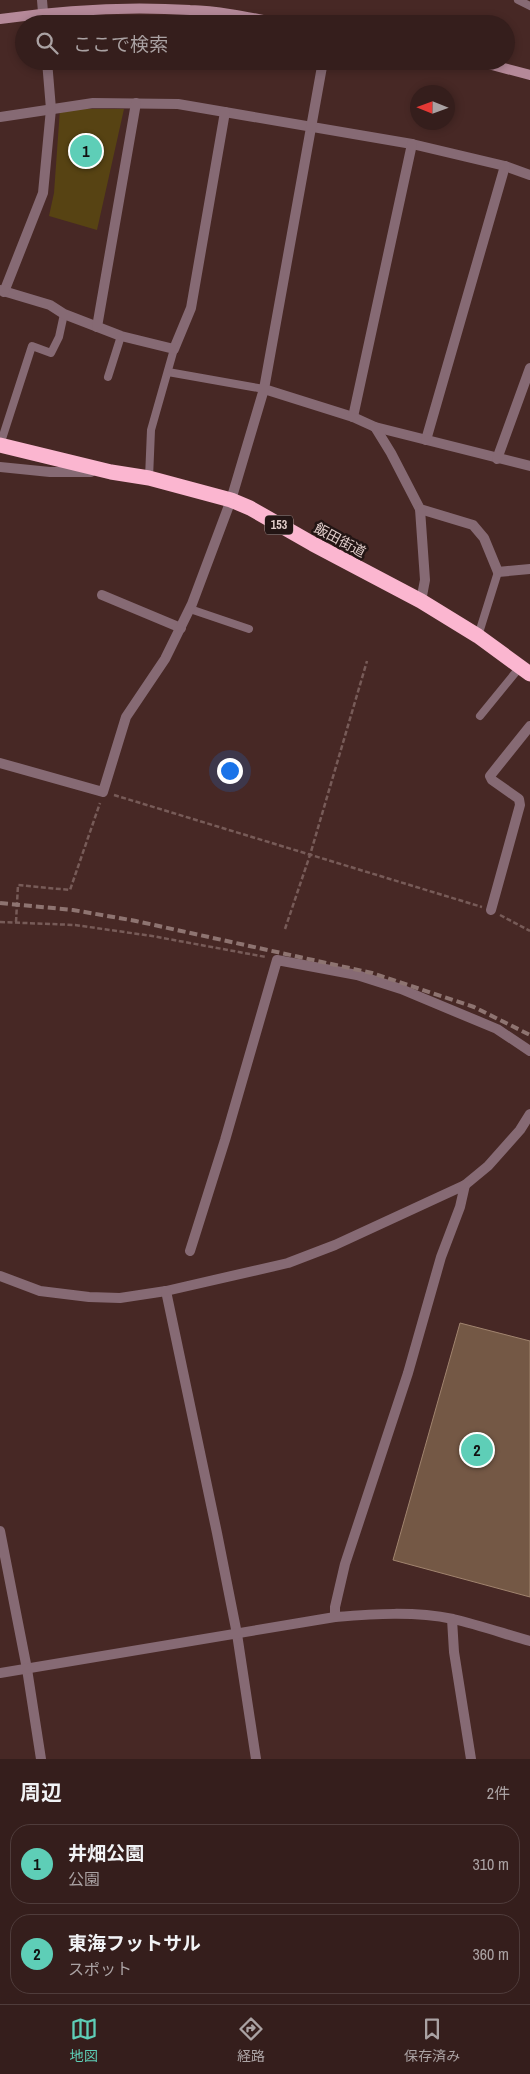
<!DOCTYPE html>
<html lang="ja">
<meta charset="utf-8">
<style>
body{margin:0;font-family:"Archivo Narrow","Noto Sans JP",sans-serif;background:#3d2725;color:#f1f3f6}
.compass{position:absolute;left:410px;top:85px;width:45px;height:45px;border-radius:50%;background:#351e1c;box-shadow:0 2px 8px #0003;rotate:271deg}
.you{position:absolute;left:229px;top:770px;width:18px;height:18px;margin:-12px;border:4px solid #fff;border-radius:50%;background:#1a73e8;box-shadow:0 0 0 8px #1a73e833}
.badge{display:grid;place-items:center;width:32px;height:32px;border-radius:50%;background:#5eceb7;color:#111;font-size:16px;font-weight:700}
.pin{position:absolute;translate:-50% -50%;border:2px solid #fff;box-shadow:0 1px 5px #0006}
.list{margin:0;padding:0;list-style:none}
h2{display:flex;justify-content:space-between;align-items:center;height:65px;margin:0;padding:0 20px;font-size:21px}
h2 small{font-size:16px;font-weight:400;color:#aaa2a3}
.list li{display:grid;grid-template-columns:32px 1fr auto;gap:15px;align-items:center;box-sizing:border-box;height:80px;margin:0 10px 10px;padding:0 10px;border:1px solid #4f3c3b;border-radius:20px}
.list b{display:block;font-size:19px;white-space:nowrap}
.list p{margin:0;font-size:16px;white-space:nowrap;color:#aaa2a3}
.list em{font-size:16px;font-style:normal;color:#aaa2a3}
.icon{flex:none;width:28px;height:28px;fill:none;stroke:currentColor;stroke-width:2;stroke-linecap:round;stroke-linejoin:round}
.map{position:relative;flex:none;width:530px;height:1759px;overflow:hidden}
.search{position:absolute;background:#351e1c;box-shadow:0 2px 8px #0003;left:15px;right:15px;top:15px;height:55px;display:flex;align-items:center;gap:12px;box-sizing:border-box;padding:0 18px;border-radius:28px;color:#aaa2a3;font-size:19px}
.sheet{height:245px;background:#351e1c}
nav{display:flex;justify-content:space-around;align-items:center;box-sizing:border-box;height:70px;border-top:1px solid #4f3c3b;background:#351e1c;font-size:14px;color:#aaa2a3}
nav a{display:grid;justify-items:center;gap:2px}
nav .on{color:#5eceb7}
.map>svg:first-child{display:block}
.green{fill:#574313}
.building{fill:#745845;stroke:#a1846f}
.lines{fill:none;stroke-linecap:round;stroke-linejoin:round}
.path{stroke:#775b58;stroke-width:2.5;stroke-dasharray:5 2.5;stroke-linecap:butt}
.lane{stroke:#866a74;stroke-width:8}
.street{stroke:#866a74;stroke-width:10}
.secondary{stroke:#b58999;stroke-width:10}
.highway{stroke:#fbb6d0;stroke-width:15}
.rail{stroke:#8e7471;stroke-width:4;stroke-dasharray:8 4;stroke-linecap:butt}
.labels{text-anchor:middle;stroke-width:5;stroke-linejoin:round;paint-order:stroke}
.shield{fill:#231514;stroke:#a99694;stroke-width:1}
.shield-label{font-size:12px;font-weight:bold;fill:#e2cecb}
.street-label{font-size:14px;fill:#e2cecb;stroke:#231514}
</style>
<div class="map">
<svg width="530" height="1759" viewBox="0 0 530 1759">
<rect width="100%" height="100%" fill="#472825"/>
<polygon class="green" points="60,109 124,109 97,230 49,216 54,193"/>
<polygon class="building" points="460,1323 530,1341 530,1597 393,1560"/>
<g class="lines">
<g class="path">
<polyline points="114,795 482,907"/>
<polyline points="500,915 530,931"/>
<polyline points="0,922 75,925 152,936 266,957"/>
<polyline points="16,922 18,885 70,890 100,803"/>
<polyline points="285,929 310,855 367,661"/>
</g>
<g class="lane">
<polyline points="518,0 530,6"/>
<polyline points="168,372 264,389"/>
<polyline points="108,377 121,336"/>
<polyline points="0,445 32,346 51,353 59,337 64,314"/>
<polyline points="149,478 151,430 174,349"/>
<polyline points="190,609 249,629"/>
<polyline points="478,636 498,572"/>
<polyline points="480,716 520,667"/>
</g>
<g class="street">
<polyline points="42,0 44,24"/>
<polyline points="0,117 93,103 178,104 412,144 505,166 530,175"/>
<polyline points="0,290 50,305 64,314 121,336 174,349 191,308 225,112"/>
<polyline points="4,292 43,193 51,109 47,61"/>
<polyline points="97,327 136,103"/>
<polyline points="264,389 353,417 375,427 530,466"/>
<polyline points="353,417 412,144"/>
<polyline points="375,427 391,453 420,509 473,525 484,538 498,572 530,569"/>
<polyline points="426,440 505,166"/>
<polyline points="497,459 530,368"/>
<polyline points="0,467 50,472 91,472"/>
<polyline points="420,509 425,580 421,601"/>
<polyline points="102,595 181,628"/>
<polyline points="0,763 103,792 126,717 165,659 192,604 231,500 264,389 323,61"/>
<polyline points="491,910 520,805 519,799 492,780 490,776 530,726"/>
<polyline points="190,1251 225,1140 277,960 357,975 401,989 497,1029 530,1051"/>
<polyline points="0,1276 40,1291 89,1297 120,1298 166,1291 288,1263 335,1245 465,1185 488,1166 520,1130 530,1114"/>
<polyline points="166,1291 217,1533 237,1634 256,1759"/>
<polyline points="0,1531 27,1669 41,1759"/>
<polyline points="335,1617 335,1607 345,1564 408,1373 441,1257 460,1207 465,1185"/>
<polyline points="452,1619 454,1652 471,1759"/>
<path d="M0,1673L335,1617C374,1614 414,1611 453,1619C479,1625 505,1634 530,1641"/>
</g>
<g class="secondary">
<path d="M0,19C62,10 127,6 190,10C222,11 253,18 284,24"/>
<polyline points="477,61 530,75"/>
</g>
<polyline class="highway" points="0,445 111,472 149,478 231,500 250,508 313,544 421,601 478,636 530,674"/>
<polyline class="rail" points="0,903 73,910 136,921 372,973 474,1007 530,1035"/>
</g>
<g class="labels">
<rect class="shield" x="265" y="515.5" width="28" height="19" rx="4"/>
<g class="shield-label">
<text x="279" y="529">153</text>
</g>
<g class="street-label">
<text transform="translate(340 540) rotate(28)" y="5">飯田街道</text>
</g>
</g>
</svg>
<svg class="compass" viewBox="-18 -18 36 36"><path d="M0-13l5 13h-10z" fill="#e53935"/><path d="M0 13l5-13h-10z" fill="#aaa2a3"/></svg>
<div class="you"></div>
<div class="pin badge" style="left:86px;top:151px">1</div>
<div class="pin badge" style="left:477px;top:1450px">2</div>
<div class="search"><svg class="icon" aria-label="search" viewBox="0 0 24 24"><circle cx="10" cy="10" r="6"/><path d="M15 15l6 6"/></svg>ここで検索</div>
</div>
<section class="sheet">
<h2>周辺<small>2件</small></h2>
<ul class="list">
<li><span class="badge">1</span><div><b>井畑公園</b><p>公園</p></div><em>310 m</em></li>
<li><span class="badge">2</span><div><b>東海フットサル</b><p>スポット</p></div><em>360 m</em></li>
</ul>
</section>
<nav>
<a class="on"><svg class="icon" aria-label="map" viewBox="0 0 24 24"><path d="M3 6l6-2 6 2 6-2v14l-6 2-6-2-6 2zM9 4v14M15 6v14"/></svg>地図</a>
<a><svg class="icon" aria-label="directions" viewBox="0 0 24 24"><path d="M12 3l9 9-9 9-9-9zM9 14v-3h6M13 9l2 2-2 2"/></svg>経路</a>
<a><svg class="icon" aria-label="saved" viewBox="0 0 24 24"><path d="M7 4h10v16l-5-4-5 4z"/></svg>保存済み</a>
</nav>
